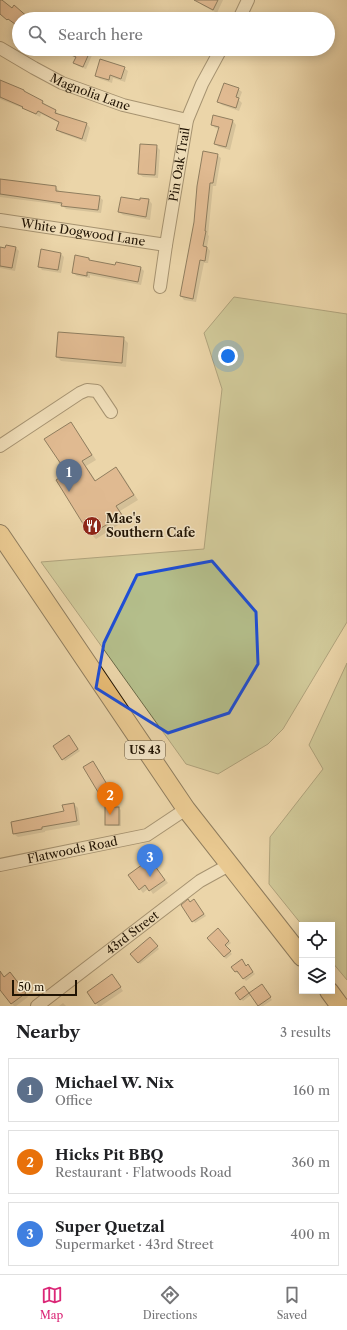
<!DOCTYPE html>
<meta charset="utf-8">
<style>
body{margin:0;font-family:"Libre Caslon Text",serif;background:#f6f6f6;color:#202124}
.controls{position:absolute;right:12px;bottom:12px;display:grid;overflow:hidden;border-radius:0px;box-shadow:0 2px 10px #0003}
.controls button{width:36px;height:36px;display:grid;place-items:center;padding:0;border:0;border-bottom:1px solid #e0e0e0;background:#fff;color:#202124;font:20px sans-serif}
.scale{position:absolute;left:12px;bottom:10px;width:65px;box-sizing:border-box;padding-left:4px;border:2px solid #211404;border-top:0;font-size:11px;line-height:14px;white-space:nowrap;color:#211404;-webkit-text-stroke:3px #f2e4c7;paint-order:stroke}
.you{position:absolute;left:228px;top:356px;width:14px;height:14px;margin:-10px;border:3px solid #fff;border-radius:50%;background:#1a73e8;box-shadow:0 0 0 6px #1a73e833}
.badge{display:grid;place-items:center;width:26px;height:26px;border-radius:50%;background:#db2777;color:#fff;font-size:13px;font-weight:700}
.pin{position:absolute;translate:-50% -33px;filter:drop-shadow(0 1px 2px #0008)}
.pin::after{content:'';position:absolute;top:21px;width:14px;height:12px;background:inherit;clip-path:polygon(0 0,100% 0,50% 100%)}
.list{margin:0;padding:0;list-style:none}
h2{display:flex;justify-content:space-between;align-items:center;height:52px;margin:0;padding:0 16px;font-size:17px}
h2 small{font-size:13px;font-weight:400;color:#757577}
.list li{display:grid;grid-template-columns:26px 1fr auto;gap:12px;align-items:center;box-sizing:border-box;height:64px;margin:0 8px 8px;padding:0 8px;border:1px solid #e0e0e0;border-radius:0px}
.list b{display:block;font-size:15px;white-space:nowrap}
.list p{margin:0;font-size:13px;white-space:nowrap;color:#757577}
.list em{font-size:13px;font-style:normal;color:#757577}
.icon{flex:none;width:22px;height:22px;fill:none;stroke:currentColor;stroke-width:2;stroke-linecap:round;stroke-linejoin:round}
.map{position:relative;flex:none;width:347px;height:1006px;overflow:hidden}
.search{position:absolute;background:#fff;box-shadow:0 2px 10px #0003;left:12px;right:12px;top:12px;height:44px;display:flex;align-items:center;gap:10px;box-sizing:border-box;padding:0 14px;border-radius:22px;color:#757577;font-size:15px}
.sheet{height:268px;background:#fff}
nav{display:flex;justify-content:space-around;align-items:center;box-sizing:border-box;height:56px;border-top:1px solid #e0e0e0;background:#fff;font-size:11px;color:#757577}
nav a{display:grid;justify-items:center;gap:2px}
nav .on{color:#db2777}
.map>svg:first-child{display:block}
.green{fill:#b4be8b;stroke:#6a6948}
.shadow{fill:#0003}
.building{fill:#d29974;stroke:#211404}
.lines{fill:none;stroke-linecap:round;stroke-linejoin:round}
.minor-casing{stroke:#54442d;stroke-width:14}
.highway-casing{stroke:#211404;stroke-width:20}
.minor{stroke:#f2e4c7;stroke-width:12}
.highway{stroke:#e6ba74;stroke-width:18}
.marked{fill:none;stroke:#1d4ed8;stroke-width:3;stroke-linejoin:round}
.labels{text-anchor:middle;stroke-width:3;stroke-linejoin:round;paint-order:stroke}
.shield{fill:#f2e4c7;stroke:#60523e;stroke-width:1}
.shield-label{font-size:11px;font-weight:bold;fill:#211404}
.street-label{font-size:12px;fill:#211404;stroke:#f2e4c7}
.poi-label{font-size:12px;font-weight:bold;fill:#211404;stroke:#f2e4c7;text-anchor:start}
</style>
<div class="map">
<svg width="347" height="1006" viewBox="0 0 347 1006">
<rect width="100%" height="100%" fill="#ebd5a9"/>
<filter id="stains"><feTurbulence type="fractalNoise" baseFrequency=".005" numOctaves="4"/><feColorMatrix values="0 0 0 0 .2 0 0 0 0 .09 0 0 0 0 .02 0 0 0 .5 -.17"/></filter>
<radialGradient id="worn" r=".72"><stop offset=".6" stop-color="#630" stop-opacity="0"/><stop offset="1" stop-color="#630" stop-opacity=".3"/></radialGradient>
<g class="green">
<polygon points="234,297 347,314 347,622 283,729 268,744 218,774 186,764 41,562 204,549 222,389 204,333"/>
<polygon points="347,663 347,980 332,962 332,925 302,925 269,884 270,837 323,769 309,745"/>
</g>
<g class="shadow">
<polygon points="200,0 223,0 217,13 202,5 199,2"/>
<polygon points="52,49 89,49 93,53 86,69 78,66 74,62 76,58 58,50 57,51"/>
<polygon points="124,68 128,71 125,82 113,78 112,83 100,79 96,75"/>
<polygon points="0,81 41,108 43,102 46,105 45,106 56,111 59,115 87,124 90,128 86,142 61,133 58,130 60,123 41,114 40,117 25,109 0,99"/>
<polygon points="238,89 242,92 239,100 242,103 239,111 222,105 219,102"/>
<polygon points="233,121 236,125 230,150 219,147 215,144 219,129 215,128 212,124"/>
<polygon points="156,146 160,150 158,178 143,177 139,174"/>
<polygon points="217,155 221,158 216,186 213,186 208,235 209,236 207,247 210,251 208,263 204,263 196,302 184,300 181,296 195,222"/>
<polygon points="0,180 56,187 59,191 59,193 99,197 103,200 101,213 66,209 62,205 0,197"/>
<polygon points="149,200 152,204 150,220 123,215 119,212 141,201"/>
<polygon points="0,248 6,249 16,248 19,251 15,271 0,268"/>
<polygon points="61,254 64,257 61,273 42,270 39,266"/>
<polygon points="89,259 92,262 116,266 141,268 144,271 141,285 90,275 90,278 77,276 73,273"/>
<polygon points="123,338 128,343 126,367 61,361 57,357"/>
<polygon points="71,423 75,428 96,460 86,466 96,481 116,468 121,473 138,500 120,511 126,520 96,539 91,534 68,474"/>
<polygon points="69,736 80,751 65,761 63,759"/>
<polygon points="93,762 96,766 114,795 105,800 102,796"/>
<polygon points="74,804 78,808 80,825 45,831 45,832 18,837 14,834 65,812"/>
<polygon points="119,808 121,810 121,826 108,826 106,824"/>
<polygon points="153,864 168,883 153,894 149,888 143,893 140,889"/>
<polygon points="190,903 196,903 206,916 195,923 182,905"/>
<polygon points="218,929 231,943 226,947 232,954 226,959 208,938"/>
<polygon points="150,938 159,949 140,964 131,954"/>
<polygon points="244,963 247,967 250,968 255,974 246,981 239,973 238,974 236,972"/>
<polygon points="0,972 5,978 13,977 28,997 16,1006 14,1006 0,988"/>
<polygon points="115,979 123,991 101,1006 98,1006 88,992"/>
<polygon points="262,985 272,1000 263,1006 259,1006 251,995 243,1001 241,999 246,990 249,994"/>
<polygon points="63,1003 66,1006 59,1006"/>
</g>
<g class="building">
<polygon points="0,0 2,0 12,8 14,5 30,19 19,19 19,27 8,19 7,20 0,14"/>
<polygon points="194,0 218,0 213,10"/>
<polygon points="58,49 91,49 83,67 73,63 76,57"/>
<polygon points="100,59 125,67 121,79 110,75 109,80 95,76"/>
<polygon points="0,80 24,90 24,91 43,101 42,103 56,110 55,113 87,123 82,139 56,130 59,122 38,111 36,114 22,108 23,107 0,97"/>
<polygon points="224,83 239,88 236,97 239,98 236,108 217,102"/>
<polygon points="213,115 233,120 226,147 214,144 219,127 211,125"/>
<polygon points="140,144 157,145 155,175 138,174"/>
<polygon points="203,151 218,154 213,183 210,183 205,231 206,231 203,246 207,247 205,261 200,260 193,299 180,296 194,222 197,186"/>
<polygon points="0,179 56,186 56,191 100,196 98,210 61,206 62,203 0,194"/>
<polygon points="121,197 140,200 140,198 149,199 146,217 118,212"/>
<polygon points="6,245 16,247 12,268 0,266 0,247 5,248"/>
<polygon points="41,249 61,253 58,270 38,267"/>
<polygon points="75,255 89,258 89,260 115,265 116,262 141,267 138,282 87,272 87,276 72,273"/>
<polygon points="58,332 124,337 122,363 56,357"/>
<polygon points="71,422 92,455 82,461 95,481 116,467 134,495 116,506 122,515 90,535 56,480 67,473 44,439"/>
<polygon points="69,735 78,749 62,760 53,746"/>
<polygon points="93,761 111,791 101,797 83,767"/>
<polygon points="74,803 77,821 42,827 42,829 13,834 11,822 64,811 62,805"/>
<rect x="105" y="807" width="14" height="18"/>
<polygon points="150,859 165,880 149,891 145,885 139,890 128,875"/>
<polygon points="188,899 190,902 194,899 204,914 192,922 181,905"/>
<polygon points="218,928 229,941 225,945 231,951 224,957 207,938"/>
<polygon points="150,937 158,946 138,963 130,954"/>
<polygon points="242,959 246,966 248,964 253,972 243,979 237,971 235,972 231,967"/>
<polygon points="0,971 4,977 10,972 26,993 11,1004 0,990"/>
<polygon points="112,974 121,987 95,1004 87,992"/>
<polygon points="262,984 271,997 258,1006 249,993"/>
<polygon points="244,986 249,993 240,1000 235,993"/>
</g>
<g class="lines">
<defs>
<g id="minor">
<polyline points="239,19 248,0"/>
<path id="s1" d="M0,48L34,68L62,83L123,105L187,120"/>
<path id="s2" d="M0,220L166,245"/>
<path id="s3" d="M160,287L166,245L187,120L202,84L221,49"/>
<polyline points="0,446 80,393 87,390 97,391 111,412"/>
<path id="s4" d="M0,865L147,835L186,809"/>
<path id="s5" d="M37,1006L200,881L229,865"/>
</g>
<g id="highway">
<polyline points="0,534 186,809 302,957"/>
<polyline points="329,991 340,1006"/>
</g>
</defs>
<use href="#minor" class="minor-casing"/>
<use href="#highway" class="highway-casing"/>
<use href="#minor" class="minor"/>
<use href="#highway" class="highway"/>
</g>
<path d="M0 0H347V1006H0ZM212,561L256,612L258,664L229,713L168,733L96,688L104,643L137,575Z" fill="#ebd5a9" fill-opacity=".55" fill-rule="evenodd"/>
<path class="marked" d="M212,561L256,612L258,664L229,713L168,733L96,688L104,643L137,575Z"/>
<defs>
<symbol id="restaurant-disc" viewBox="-11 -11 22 22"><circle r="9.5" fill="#8f2418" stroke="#f2e4c7"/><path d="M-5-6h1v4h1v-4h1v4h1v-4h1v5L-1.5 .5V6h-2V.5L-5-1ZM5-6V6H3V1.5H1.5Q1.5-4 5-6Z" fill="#fff"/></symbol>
</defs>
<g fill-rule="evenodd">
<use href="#restaurant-disc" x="81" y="515" width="22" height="22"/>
</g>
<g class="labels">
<rect class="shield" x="125" y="741" width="40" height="18" rx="3"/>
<g class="shield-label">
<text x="145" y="754">US 43</text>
</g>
<g class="street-label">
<text dy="4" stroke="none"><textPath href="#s1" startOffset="101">Magnolia Lane</textPath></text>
<text dy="4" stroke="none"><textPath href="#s3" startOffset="124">Pin Oak Trail</textPath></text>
<text dy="4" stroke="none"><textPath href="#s2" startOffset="84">White Dogwood Lane</textPath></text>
<text dy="4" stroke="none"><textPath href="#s4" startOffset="74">Flatwoods Road</textPath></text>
<text dy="4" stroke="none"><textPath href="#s5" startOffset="120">43rd Street</textPath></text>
</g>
<g class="poi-label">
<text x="106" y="523">Mae's<tspan x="106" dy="14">Southern Cafe</tspan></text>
</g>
</g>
<rect width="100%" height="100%" filter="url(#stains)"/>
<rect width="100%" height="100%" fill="url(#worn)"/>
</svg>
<div class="controls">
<button><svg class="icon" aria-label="locate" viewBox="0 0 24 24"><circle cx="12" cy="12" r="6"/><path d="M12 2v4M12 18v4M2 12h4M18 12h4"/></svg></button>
<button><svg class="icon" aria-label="layers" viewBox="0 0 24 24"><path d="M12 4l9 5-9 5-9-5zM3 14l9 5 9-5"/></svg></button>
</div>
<div class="scale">50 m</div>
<div class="you"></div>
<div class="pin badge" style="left:69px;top:492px;background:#5c6f8a">1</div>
<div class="pin badge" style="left:110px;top:815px;background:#e8710a">2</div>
<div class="pin badge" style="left:150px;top:877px;background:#3f7fe0">3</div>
<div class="search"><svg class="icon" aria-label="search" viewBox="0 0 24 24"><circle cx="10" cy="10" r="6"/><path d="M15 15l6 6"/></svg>Search here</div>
</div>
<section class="sheet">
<h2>Nearby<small>3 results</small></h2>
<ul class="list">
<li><span class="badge" style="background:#5c6f8a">1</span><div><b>Michael W. Nix</b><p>Office</p></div><em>160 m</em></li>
<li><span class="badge" style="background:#e8710a">2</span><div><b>Hicks Pit BBQ</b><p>Restaurant · Flatwoods Road</p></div><em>360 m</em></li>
<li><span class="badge" style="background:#3f7fe0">3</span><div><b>Super Quetzal</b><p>Supermarket · 43rd Street</p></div><em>400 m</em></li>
</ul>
</section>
<nav>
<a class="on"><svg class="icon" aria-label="map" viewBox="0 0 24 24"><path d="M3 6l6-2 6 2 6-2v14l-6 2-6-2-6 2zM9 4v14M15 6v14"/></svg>Map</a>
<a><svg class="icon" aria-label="directions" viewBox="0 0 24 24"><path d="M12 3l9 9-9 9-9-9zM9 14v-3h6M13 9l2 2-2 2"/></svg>Directions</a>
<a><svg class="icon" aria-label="saved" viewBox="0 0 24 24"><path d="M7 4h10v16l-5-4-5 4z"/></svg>Saved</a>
</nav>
